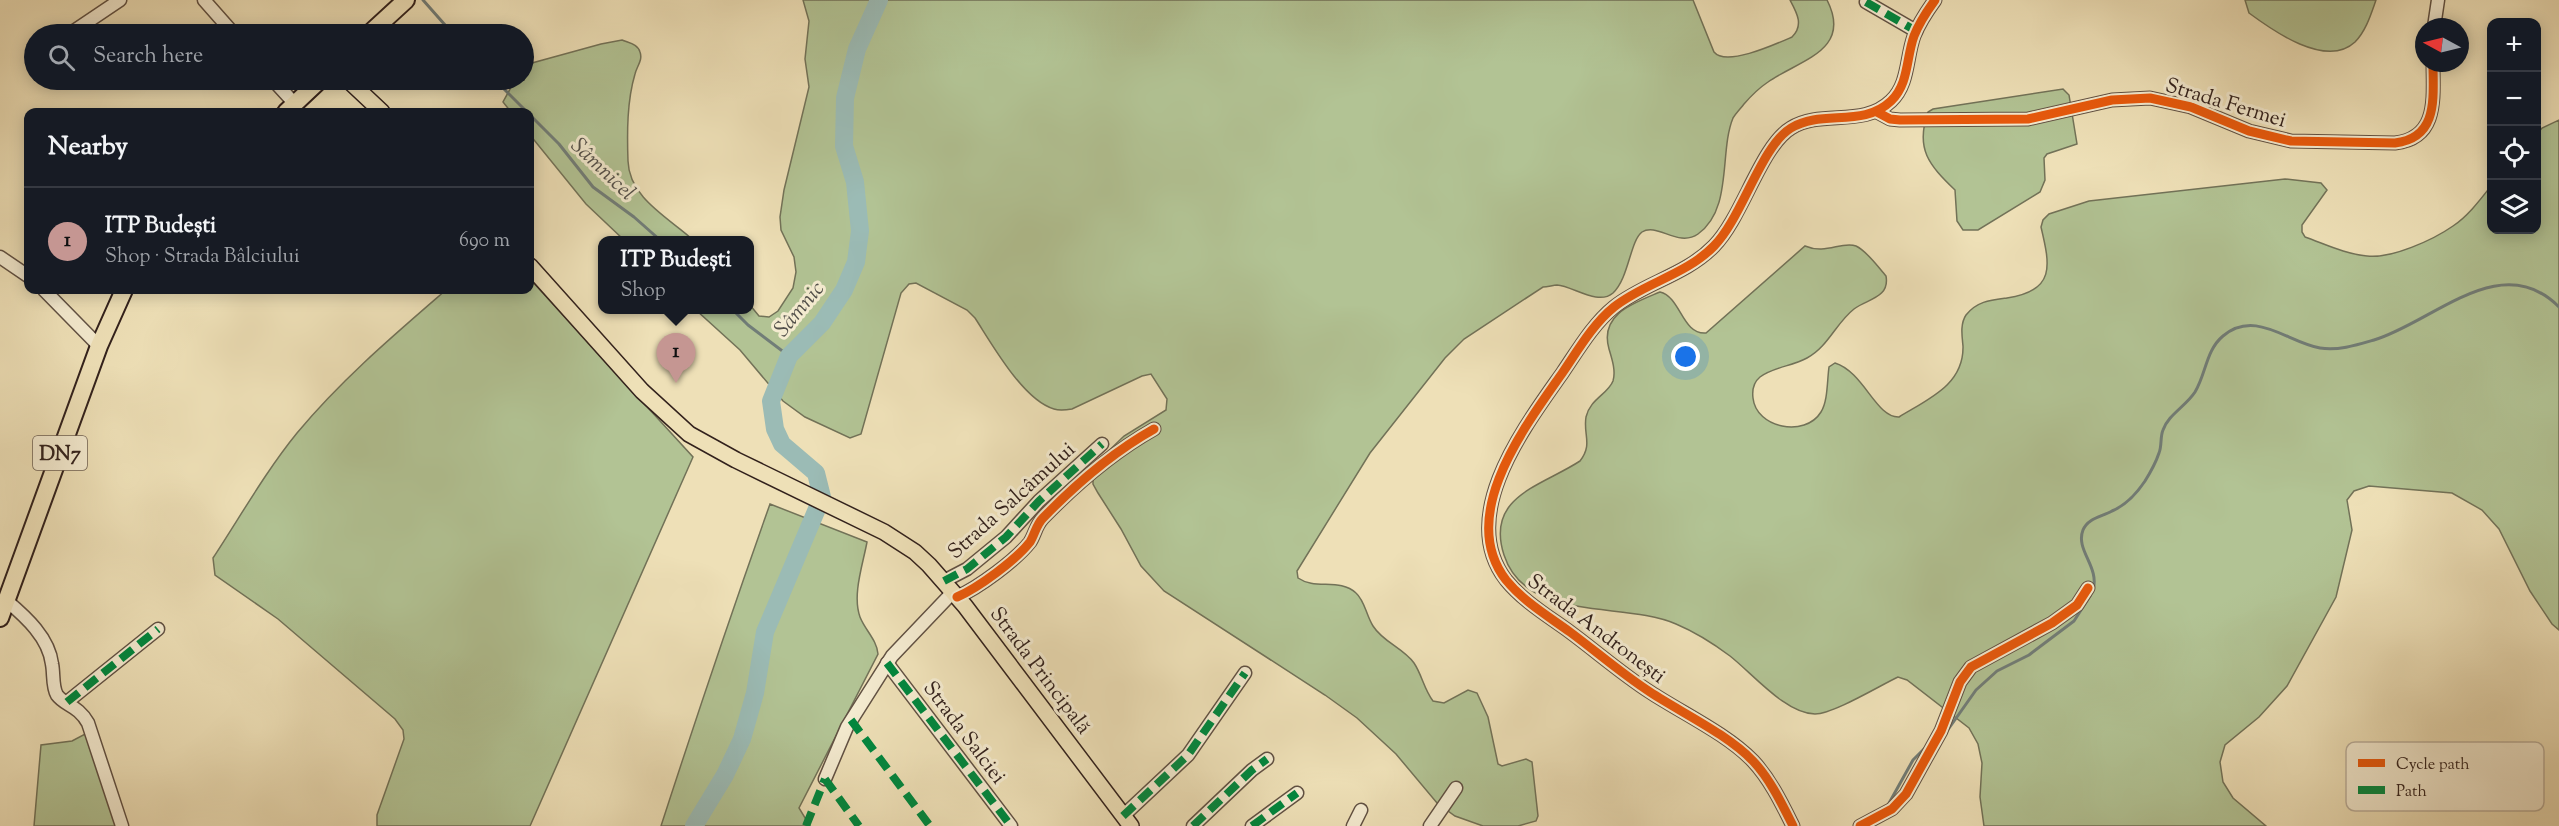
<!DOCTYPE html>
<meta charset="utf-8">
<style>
body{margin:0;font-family:"Sorts Mill Goudy",serif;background:#242831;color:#f1f3f6}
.controls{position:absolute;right:18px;top:18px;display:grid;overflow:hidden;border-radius:12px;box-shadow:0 3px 15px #0003}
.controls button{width:54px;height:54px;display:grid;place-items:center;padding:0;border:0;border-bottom:2px solid #363941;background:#171b24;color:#f1f3f6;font:30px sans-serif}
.compass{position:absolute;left:2415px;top:18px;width:54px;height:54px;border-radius:50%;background:#171b24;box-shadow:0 3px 15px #0003;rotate:277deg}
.you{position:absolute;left:1686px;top:357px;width:21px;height:21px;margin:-15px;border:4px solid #fff;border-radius:50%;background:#1a73e8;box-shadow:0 0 0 9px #1a73e833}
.badge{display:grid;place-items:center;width:39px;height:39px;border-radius:50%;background:#c59692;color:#111;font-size:20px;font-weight:700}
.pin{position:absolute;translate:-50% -50px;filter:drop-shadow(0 2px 3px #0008)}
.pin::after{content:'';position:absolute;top:32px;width:21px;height:18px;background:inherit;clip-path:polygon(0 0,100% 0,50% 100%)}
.popup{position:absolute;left:598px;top:236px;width:156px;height:78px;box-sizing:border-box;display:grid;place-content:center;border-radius:12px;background:#171b24;filter:drop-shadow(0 2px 4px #0005);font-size:20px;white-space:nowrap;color:#9ea1a6}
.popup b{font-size:22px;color:#f1f3f6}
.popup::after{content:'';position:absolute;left:50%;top:100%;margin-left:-12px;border:12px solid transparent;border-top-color:#171b24}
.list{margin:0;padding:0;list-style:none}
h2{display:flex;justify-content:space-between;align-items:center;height:78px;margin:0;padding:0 24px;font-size:26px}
h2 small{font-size:20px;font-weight:400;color:#9ea1a6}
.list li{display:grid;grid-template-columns:39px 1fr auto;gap:18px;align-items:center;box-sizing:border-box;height:108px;padding:0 24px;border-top:2px solid #363941}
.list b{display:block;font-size:22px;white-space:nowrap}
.list p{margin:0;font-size:20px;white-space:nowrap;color:#9ea1a6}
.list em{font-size:20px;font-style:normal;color:#9ea1a6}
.icon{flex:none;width:33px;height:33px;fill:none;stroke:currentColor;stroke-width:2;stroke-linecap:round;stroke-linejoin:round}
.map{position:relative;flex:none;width:2559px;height:826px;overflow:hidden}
.search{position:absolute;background:#171b24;box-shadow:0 3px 15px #0003;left:24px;top:24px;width:510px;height:66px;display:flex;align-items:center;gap:15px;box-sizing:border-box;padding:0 21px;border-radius:33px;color:#9ea1a6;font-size:22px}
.panel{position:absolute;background:#171b24;box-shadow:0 3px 15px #0003;left:24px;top:108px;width:510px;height:186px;border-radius:12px}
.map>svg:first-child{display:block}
.green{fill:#b2c394;stroke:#727258;stroke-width:1.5}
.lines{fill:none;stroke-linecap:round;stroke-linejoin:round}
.stream{stroke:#717d78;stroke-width:3}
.river{stroke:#9bbbb5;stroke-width:18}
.minor-casing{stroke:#615143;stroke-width:15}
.major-casing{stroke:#32211c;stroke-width:18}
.highway-casing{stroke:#32211c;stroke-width:20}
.minor{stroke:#f4ebd0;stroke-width:12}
.major{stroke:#eee0b7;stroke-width:15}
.highway{stroke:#eee0b7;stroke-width:16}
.quiet{stroke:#00873e;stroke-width:8;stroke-dasharray:15 8;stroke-linecap:butt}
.cycleway-casing{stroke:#f4ebd0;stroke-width:13}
.cycleway{stroke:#e8590c;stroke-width:9}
.labels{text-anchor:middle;stroke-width:6;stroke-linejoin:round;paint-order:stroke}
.shield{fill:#f4ebd0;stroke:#6c5e52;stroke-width:1.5}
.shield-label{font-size:20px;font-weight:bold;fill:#32211c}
.street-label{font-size:21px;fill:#32211c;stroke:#f4ebd0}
.water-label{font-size:22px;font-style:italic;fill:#524f4a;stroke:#f4ebd0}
.key{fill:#f4ebd0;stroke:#baae9a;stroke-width:1.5}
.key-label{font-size:16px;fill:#32211c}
</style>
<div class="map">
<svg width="2559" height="826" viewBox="0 0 2559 826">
<rect width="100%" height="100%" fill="#eee0b7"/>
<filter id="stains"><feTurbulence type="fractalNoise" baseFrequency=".00333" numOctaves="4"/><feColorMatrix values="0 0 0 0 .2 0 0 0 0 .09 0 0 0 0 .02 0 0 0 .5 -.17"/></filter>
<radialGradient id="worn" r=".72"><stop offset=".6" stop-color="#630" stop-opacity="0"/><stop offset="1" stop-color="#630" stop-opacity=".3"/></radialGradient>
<g class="green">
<path d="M803,0H1693L1714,52C1726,67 1776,44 1792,37C1804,25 1797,13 1790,0H1827C1853,51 1799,60 1768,82C1759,88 1751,96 1744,104C1741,108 1736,113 1733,118C1719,152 1733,209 1698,234C1678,248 1657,222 1642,232C1630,241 1629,278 1613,293C1598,306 1573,286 1557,285C1553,285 1548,287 1543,287L1464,339L1445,358L1370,453L1297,571L1298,578C1315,590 1340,578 1356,593C1365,601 1366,615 1373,626C1383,642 1403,648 1414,663C1422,675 1424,689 1433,701L1444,703L1468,690L1477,693L1488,717L1498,764L1502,766L1526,759L1532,762L1538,816L1536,821L1518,826H1483L1455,816L1437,803L1396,754L1357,718L1325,695L1164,591L1141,566L1121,529L1098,493L1093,484V466L1124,436L1166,410L1167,399L1151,374L1142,376L1072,409C1066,410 1060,411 1054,409C1023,400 992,344 975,318L967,310L916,283L909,284L901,293L861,434L850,438L805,417L783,401L740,350L696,310H750V305L759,316L769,317L778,311L793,288L796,272L794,257L781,230L780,217L784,190L809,87L805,59L809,21Z"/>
<path d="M2245,0H2376C2371,14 2366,31 2355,42C2326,69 2272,30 2249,13Z"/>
<path d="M622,40C629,43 638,44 640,52C643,60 637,66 635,74C627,101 627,132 628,161C629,198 669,218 693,240H624L586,204L530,135V112H511L503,102L515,80H524V69L532,63L601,44Z"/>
<path d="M2063,89L2069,95L2077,144L2047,154L2044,158L2045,180L2040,192L1978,230H1963L1957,221L1955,190C1929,165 1915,149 1928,112L1933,109Z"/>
<path d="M2559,120V630L2552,624L2530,591L2499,529L2482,510L2452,493L2369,486L2354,491L2347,500L2352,530L2336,597L2287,686L2259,717L2225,745L2220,762L2223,782L2233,798L2266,826H1984L1980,797L1982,763L1978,744L1969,728L1907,680L1898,677C1879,686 1833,714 1815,714C1786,714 1753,674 1730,656C1714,644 1695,632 1676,624C1623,601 1526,623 1504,555C1485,496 1542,486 1580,461C1593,444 1583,435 1586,417C1590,399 1608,394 1613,381C1616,371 1612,359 1609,349C1599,314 1634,303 1660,292C1681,297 1682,335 1706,333L1805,246C1826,255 1841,241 1856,246C1867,251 1878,267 1886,276C1890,298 1867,299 1854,309C1836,323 1828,347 1807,358C1793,366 1773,367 1760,377C1754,382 1752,390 1753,398C1756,428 1805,438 1821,412C1828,401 1827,381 1829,367L1835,363C1864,372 1876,418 1899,417C1928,399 1964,385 1963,346C1962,336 1960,324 1966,315C1977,301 1991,300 2007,298C2056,291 2050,265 2041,227L2043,220L2049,214L2089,201L2285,179L2321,183L2327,190L2302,225V232L2305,237C2325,244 2345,254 2367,256C2391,259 2433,240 2453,226C2468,216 2480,200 2491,186L2492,230H2536L2537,134L2542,128Z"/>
<path d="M530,279L693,457L530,826H377V815L404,739L403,730L395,719L278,619L215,575L213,558C240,517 266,471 297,433C342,379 394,335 446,290H530Z"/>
<path d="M770,504L867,542C863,564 852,595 860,617C865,630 877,640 878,654L799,808L810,826H661C696,718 732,611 770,504Z"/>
<polygon points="87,733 117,826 34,826 41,745 72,741"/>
</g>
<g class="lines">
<g class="stream">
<polyline points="423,0 453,34"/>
<polyline points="495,80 527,112"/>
<polyline points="530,115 559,144 593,187 634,217 660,240"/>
<polyline points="733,310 748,325 789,356"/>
<path d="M2093,590C2100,567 2075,550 2083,530C2088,518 2101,517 2112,511C2126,505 2137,493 2145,481C2150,473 2156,462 2159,453C2162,446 2160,437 2163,430C2168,415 2186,406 2195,392C2206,374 2206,350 2223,336C2255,309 2287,342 2320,348C2338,351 2357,345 2374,340C2432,323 2501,248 2559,307"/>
<polyline points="1947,731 1976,690 1997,671 2029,655 2074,621 2090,596"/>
<polyline points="1888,805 1913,760 1927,746"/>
</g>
<polyline class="river" points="694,826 725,775 742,739 755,693 765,632 822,497 816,473 782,444 775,429 771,401 789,356 822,323 844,290 856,262 860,231 855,182 844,146 845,98 857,49 879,0"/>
<defs>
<g id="minor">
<polyline points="204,0 234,34"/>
<polyline points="1866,2 1916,31"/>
<polyline points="2434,27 2438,0"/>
<polyline points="71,33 120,0"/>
<polyline points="273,80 295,104"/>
<path d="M1877,112L1890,119L1900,120L2028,119L2112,100L2150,98L2191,107L2249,131L2291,141L2395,143C2439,138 2433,97 2433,63"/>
<polyline points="0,257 28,276"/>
<polyline points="44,290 99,346"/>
<polyline points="944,581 967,569 1006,537 1039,501 1102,444"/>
<path d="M957,597C978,588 1016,560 1030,542C1035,534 1036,525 1043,518C1076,484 1113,452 1154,429"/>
<path d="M7,601C26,617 49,638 52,664C54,673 52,687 57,695C65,706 78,705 88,723L122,826"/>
<polyline points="887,663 1011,826"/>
<polyline points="67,702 158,629"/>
<polyline points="825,779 847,727 892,656 953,592"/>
<polyline points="1123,816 1188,755 1245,673"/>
<polyline points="1193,826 1252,770 1267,759"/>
<polyline points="1252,826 1297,793"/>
<polyline points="1353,826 1361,810"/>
<polyline points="1430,826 1456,788"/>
<path d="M1793,826C1782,804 1770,779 1753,761C1727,734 1682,713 1650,692C1622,674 1597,652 1570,632C1548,616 1523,601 1506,580C1456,515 1526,425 1563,372C1578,350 1593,324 1614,307C1644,283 1686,275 1714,246C1742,218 1761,146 1791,128C1822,109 1863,128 1891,101C1909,84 1906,58 1914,36C1919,23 1927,11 1935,0"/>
<polyline points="1860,826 1892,809 1906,794 1941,731 1960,682 1971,667 2052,623 2077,605 2088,588"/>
</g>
<g id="major">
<polyline points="348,80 382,112"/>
<polyline points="530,266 642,391 689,434 736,460 884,532 915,552 929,565 965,606 1131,826"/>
</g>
<g id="highway">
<polyline points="369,34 406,0"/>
<polyline points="286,112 320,80"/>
<polyline points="0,618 99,346 124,290"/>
</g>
</defs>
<use href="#minor" class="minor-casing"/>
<use href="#major" class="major-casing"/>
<use href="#highway" class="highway-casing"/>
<use href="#minor" class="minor"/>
<use href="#major" class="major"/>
<use href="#highway" class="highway"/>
<g class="quiet">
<polyline points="1866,2 1916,31"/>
<polyline points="944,581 967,569 1006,537 1039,501 1102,444"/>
<polyline points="887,663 1011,826"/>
<polyline points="67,702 158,629"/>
<polyline points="851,720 930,826"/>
<polyline points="825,779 859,826"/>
<polyline points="1123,816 1188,755 1245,673"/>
<polyline points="806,826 825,779"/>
<polyline points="1193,826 1252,770 1267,759"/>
<polyline points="1252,826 1297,793"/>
</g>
<defs>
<g id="cycleway">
<path d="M1877,112L1890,119L1900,120L2028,119L2112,100L2150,98L2191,107L2249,131L2291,141L2395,143C2439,138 2433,97 2433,63"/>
<path d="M957,597C978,588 1016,560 1030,542C1035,534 1036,525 1043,518C1076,484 1113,452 1154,429"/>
<path d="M1793,826C1782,804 1770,779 1753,761C1727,734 1682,713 1650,692C1622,674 1597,652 1570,632C1548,616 1523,601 1506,580C1456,515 1526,425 1563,372C1578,350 1593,324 1614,307C1644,283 1686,275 1714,246C1742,218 1761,146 1791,128C1822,109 1863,128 1891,101C1909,84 1906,58 1914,36C1919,23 1927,11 1935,0"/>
<polyline points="1860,826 1892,809 1906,794 1941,731 1960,682 1971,667 2052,623 2077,605 2088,588"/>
</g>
</defs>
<use href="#cycleway" class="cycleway-casing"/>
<use href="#cycleway" class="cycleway"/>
</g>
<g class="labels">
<rect class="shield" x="33" y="436" width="54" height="34" rx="4.5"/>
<g class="shield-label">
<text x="60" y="460">DN7</text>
</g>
<g class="street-label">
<text transform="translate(2226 102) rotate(17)" y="7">Strada Fermei</text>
<text transform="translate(1011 500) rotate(-42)" y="7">Strada Salcâmului</text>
<text transform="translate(1597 628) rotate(37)" y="7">Strada Andronești</text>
<text transform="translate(1041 670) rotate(53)" y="7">Strada Principală</text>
<text transform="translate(965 732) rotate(53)" y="7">Strada Salciei</text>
</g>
<g class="water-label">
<text transform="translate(604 168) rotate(44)" y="8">Sâmnicel</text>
<text transform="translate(798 308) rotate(-50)" y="8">Sâmnic</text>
</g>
</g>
<rect x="2346" y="742" width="198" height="69" rx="9" class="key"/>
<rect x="2358" y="759" width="27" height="8" fill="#e8590c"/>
<rect x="2358" y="786" width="27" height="8" fill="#00873e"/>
<g class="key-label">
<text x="2396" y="769">Cycle path</text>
<text x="2396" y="796">Path</text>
</g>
<rect width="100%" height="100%" filter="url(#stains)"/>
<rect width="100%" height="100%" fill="url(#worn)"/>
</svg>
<div class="controls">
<button>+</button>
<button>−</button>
<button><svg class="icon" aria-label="locate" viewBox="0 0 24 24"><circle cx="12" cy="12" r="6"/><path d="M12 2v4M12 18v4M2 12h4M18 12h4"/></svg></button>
<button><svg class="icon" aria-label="layers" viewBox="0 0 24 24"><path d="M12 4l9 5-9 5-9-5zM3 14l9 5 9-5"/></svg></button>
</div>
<svg class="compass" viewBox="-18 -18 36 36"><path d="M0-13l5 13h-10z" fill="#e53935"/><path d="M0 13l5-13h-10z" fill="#9ea1a6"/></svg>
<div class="you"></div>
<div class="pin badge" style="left:676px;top:383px">1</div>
<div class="popup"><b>ITP Budești</b>Shop</div>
<div class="search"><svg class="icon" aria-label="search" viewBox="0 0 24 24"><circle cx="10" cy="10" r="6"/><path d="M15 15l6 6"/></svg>Search here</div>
<section class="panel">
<h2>Nearby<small></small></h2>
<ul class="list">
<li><span class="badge">1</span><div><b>ITP Budești</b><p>Shop · Strada Bâlciului</p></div><em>690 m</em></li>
</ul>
</section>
</div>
